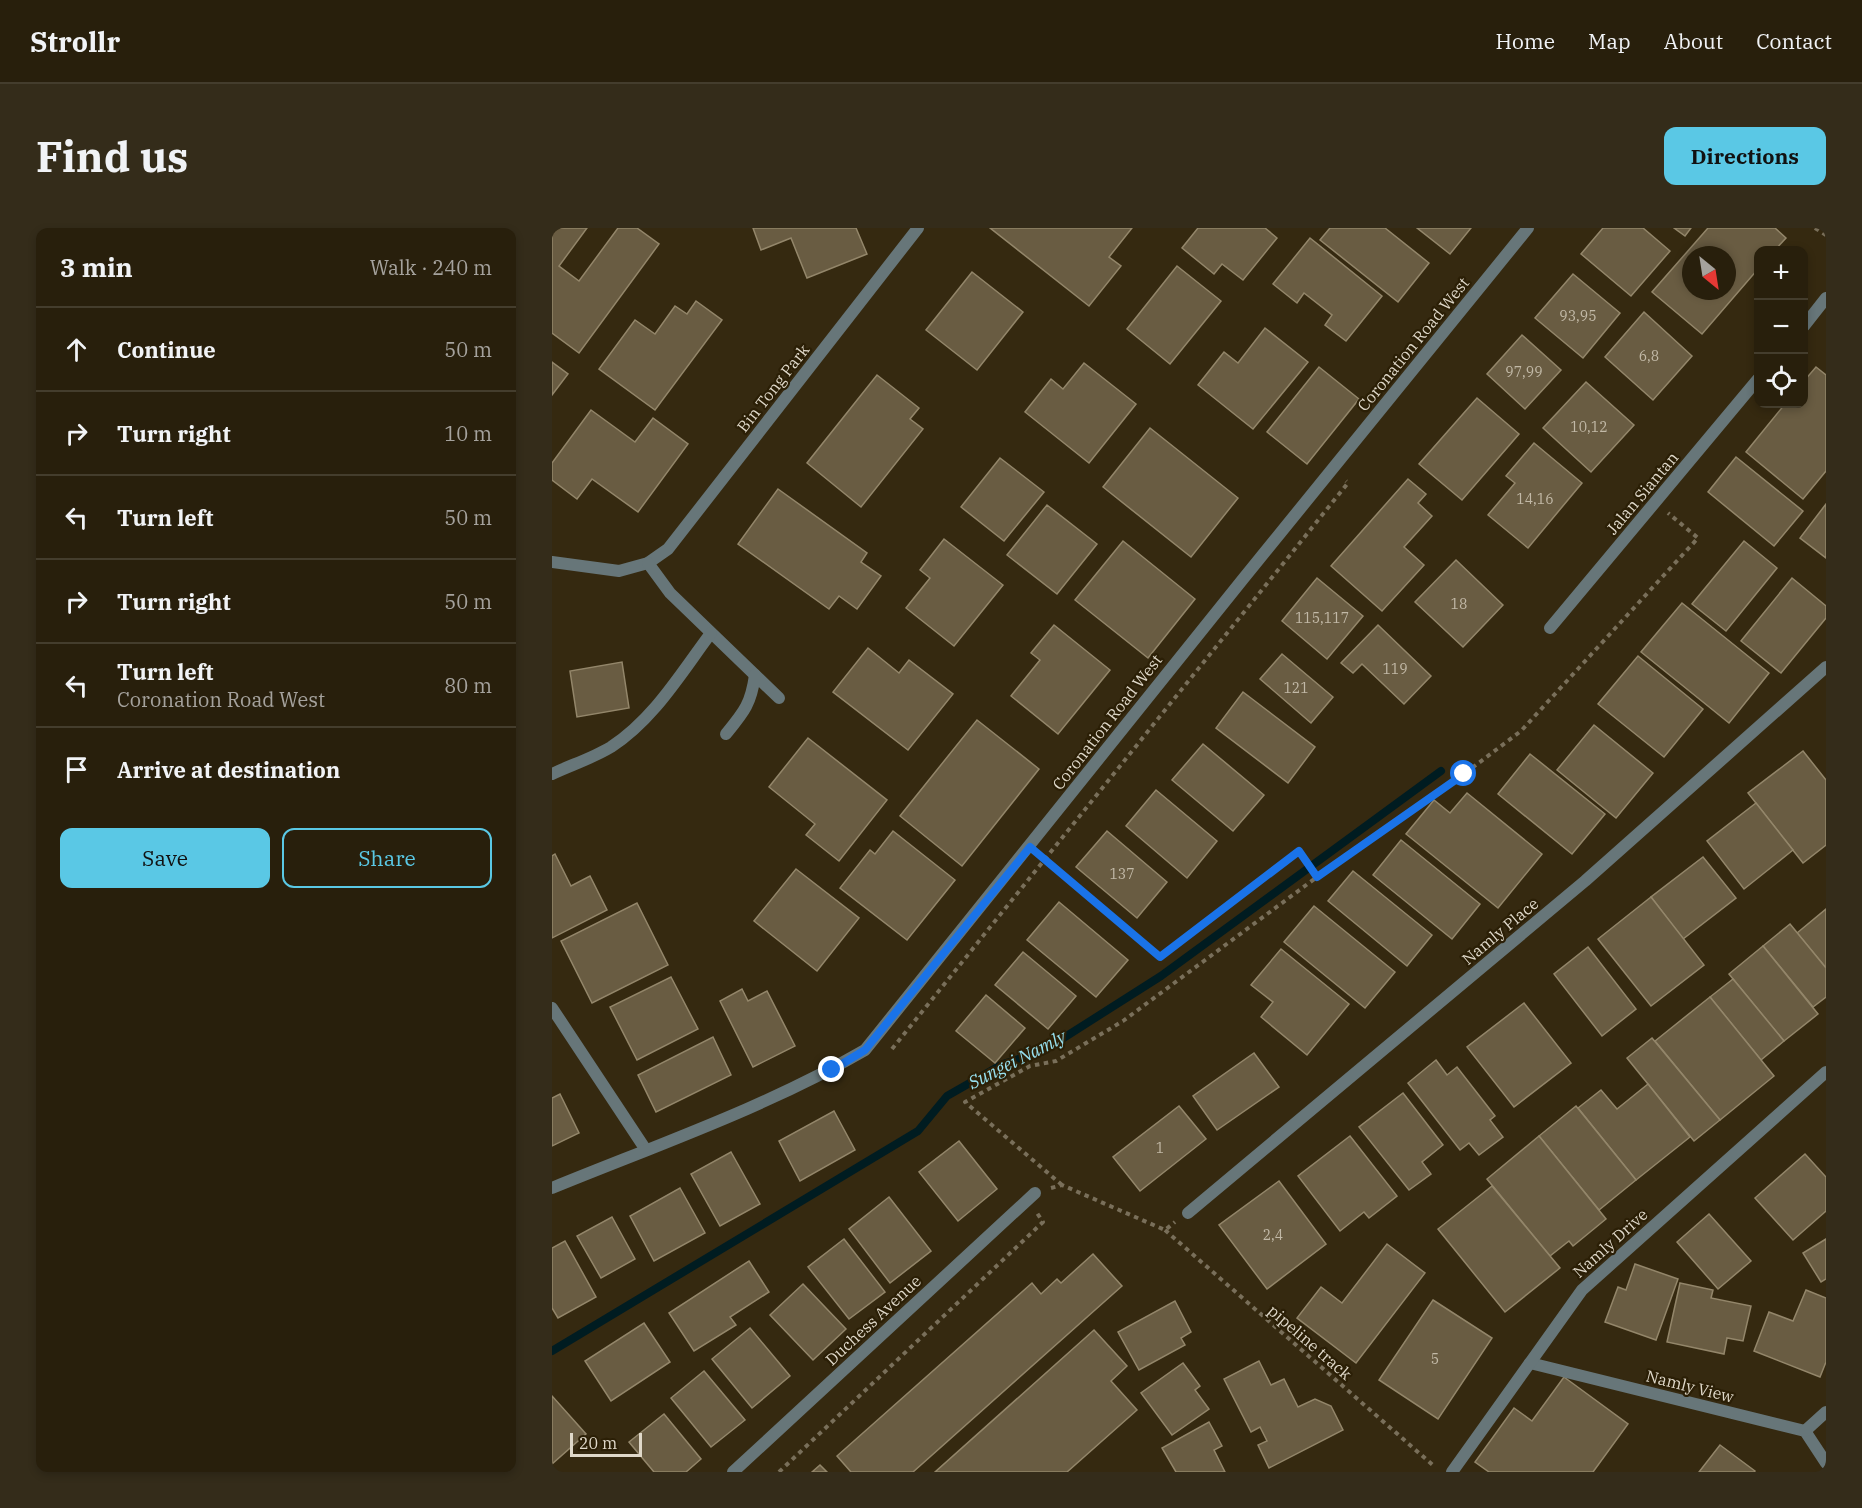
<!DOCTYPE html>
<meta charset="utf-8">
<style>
body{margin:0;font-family:"IBM Plex Serif",serif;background:#342c1a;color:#f1f3f6}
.controls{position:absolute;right:18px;top:18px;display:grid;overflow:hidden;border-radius:12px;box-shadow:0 3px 9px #0003}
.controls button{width:54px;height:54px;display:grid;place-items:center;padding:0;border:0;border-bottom:2px solid #443d2d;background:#281f0c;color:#f1f3f6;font:30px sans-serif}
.compass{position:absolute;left:1130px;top:18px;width:54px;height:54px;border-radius:50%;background:#281f0c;box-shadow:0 3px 9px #0003;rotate:150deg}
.scale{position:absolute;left:18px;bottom:15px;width:72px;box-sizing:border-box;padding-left:6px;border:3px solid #dfd8c9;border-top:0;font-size:16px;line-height:21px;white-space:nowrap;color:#dfd8c9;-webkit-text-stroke:4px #2b1f06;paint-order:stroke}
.stop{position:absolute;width:18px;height:18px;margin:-14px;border:4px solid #1a73e8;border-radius:50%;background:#fff}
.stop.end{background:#1a73e8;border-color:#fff;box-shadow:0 2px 6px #0008}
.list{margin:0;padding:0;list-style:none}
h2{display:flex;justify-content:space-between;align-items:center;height:78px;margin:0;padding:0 24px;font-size:26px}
h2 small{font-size:20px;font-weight:400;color:#a5a29d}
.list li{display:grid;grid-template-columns:39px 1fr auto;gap:18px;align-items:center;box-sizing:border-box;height:84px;padding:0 24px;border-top:2px solid #443d2d}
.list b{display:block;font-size:22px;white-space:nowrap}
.list p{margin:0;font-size:20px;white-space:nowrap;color:#a5a29d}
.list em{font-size:20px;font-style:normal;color:#a5a29d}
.actions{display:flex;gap:12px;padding:18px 24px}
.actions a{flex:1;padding:14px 0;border:2px solid #5ac8e5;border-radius:12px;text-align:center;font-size:21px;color:#5ac8e5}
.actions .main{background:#5ac8e5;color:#111}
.icon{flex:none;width:33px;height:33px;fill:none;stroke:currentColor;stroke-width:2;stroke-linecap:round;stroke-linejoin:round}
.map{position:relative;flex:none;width:1274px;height:1244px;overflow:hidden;border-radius:12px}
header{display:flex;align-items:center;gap:36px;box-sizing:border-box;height:84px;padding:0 30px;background:#281f0c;border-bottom:2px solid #443d2d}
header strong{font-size:28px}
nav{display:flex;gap:33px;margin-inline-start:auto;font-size:21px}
.intro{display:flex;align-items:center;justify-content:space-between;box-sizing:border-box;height:144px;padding:0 36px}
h1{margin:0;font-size:42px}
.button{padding:15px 27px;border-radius:12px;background:#5ac8e5;color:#111;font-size:21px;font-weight:700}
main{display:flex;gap:36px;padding:0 36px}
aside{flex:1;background:#281f0c;border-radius:12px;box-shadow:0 3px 9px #0003}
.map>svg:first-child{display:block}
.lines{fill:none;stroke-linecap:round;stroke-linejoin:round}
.stream{stroke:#001c21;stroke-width:8}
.building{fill:#695c42;stroke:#93866a;stroke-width:1.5;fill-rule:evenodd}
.path{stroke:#796f5a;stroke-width:4;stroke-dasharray:4.5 4.5;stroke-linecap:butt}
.street{stroke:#677679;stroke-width:12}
.route{stroke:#1a73e8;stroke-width:8}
.labels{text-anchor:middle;stroke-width:4.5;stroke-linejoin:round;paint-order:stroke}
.number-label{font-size:14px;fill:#c2b9a7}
.street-label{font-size:16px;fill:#dfd8c9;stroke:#2b1f06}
.water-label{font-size:18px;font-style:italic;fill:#97e0ef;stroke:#2b1f06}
</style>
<header>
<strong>Strollr</strong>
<nav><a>Home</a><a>Map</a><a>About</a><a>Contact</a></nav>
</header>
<div class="intro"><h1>Find us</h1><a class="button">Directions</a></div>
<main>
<aside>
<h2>3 min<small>Walk · 240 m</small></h2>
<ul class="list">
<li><svg class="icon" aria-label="ahead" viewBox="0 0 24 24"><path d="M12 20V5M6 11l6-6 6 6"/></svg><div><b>Continue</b></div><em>50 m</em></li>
<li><svg class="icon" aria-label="right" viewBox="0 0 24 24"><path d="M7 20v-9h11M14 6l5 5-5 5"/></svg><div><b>Turn right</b></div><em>10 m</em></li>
<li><svg class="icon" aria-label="left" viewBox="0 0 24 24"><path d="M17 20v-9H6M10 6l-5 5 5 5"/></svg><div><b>Turn left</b></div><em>50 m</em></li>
<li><svg class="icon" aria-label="right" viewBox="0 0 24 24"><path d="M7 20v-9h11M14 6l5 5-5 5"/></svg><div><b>Turn right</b></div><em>50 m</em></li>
<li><svg class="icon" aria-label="left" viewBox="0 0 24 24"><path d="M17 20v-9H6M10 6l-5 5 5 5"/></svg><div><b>Turn left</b><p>Coronation Road West</p></div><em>80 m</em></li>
<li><svg class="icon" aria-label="arrive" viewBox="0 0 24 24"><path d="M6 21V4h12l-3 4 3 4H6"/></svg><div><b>Arrive at destination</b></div></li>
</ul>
<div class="actions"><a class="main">Save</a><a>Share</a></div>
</aside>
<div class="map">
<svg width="1274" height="1244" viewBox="0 0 1274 1244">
<rect width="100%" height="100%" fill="#352910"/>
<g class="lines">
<polyline class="stream" points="0,1123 366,903 395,868 451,836 491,823 609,748 889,543"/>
</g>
<g class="building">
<polygon points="0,0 35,0 7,38 27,53 66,0 85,0 107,16 27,125 0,105"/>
<polygon points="201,0 304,0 315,26 255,50 239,10 209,22"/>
<polygon points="438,0 580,0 557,29 569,38 537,78"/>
<polygon points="646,0 713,0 725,10 691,52 670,36 662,46 630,20"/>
<polygon points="778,0 833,0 877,35 846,74 768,12"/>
<polygon points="865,0 919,0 898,26"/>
<polygon points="1051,0 1091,0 1118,23 1079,68 1029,26"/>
<polygon points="1122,0 1139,0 1133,8"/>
<path d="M1156,0H1223L1234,10L1223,22H1206V41L1150,106L1100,64ZM1139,27H1175V63H1139Z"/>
<polygon points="758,10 830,68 794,113 773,97 780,87 752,65 745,75 721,56"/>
<polygon points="625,38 669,73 618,136 575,101"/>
<polygon points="420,44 471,84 425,142 374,102"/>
<polygon points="1021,46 1068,85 1031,130 983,90"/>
<polygon points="144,73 170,92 103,182 47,141 83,92 103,106 123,78 135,86"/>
<polygon points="1092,84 1140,128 1101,172 1053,129"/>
<polygon points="713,100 756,134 701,201 646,157 672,124 686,135"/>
<polygon points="970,107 1009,142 973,181 935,146"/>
<polygon points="0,134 16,146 0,167"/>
<polygon points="532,135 584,176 537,235 473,184 499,151 511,161"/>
<polygon points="767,139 807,171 755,236 715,204"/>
<polygon points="1264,139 1274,147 1274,243 1251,271 1194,224 1233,176 1252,176 1252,153"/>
<polygon points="325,147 367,180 358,191 371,201 309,279 255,235"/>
<polygon points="1034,154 1082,197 1039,244 991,200"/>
<polygon points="925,170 967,206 910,272 867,236"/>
<polygon points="39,182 83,214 101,190 136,216 86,284 40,251 25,271 0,252 0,235"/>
<polygon points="598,200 686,270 639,329 551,259"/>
<polygon points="982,215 1030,255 976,320 936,287 963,255 954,248"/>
<polygon points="1184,229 1251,283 1222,318 1156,264"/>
<polygon points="448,230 492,264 452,313 409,279"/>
<polygon points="856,251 874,266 866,275 880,288 852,319 872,337 830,383 779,338"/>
<polygon points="226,261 315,325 309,334 329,348 305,381 287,368 277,381 186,316"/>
<polygon points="1274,276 1274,330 1248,310"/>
<polygon points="495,277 545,316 505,366 455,327"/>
<polygon points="392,311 451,357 402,418 354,380 378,350 368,342"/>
<polygon points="571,313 643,371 596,430 523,372"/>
<polygon points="1192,313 1225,340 1174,403 1140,376"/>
<polygon points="904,332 951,377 911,419 863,374"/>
<polygon points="765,350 811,388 775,431 730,393"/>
<polygon points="1240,350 1274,378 1274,390 1229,445 1189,413"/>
<polygon points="1130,375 1217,445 1177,495 1089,424"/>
<polygon points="502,397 558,442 506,506 459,468 488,432 479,425"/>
<polygon points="826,397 879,448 852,476 810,436 801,445 789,435"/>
<polygon points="316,420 347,445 357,432 401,466 356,522 281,464"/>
<polygon points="730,426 781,469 759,495 708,451"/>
<polygon points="1086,428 1151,481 1112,529 1046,476"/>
<polygon points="70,434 77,480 25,489 18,443"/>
<polygon points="691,464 763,519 736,555 664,500"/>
<polygon points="425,492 487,541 410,638 348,588"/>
<polygon points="1042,497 1101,545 1064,590 1005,542"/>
<polygon points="256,510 335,572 287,633 254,607 263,596 217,559"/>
<polygon points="651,516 712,567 681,603 620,552"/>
<polygon points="1251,523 1274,552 1274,617 1251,635 1196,565"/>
<polygon points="978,526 1053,586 1020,626 946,566"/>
<polygon points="604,562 665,613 635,650 574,598"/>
<polygon points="915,565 990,626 946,680 854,606 882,572 898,585"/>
<polygon points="1204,575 1241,622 1192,661 1155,613"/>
<polygon points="341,603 403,652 355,712 288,660 318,622 323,626"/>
<polygon points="555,603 615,654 585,690 524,639"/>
<polygon points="849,612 928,676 900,711 821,647"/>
<polygon points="3,626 19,658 38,648 55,682 0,710 0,628"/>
<polygon points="1151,629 1184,670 1131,711 1099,669"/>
<polygon points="244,641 307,690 265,743 202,693"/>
<polygon points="801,643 880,707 855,738 776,673"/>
<polygon points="1099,669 1152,737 1099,778 1046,711"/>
<polygon points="507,674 576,732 544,769 475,712"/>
<polygon points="85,675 116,737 40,775 9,713"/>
<polygon points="762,678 843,744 813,780 732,714"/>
<polygon points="1274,681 1274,740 1245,705"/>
<polygon points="1238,696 1274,740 1274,769 1261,779 1211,718"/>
<polygon points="1211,718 1266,786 1232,813 1177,746"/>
<polygon points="1036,719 1084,781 1050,808 1002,746"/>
<polygon points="729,721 797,776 755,827 709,789 721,774 699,757"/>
<polygon points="471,724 524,768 496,801 443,757"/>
<polygon points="119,749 146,801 85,832 58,779"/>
<polygon points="1181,751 1232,813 1209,832 1158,769"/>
<polygon points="190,761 196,773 215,763 243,818 201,839 168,773"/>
<polygon points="434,767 473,800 443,835 404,803"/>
<polygon points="1158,769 1222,848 1168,892 1103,813"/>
<polygon points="972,775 1019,835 962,879 915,819"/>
<polygon points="161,809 179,847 104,884 86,847"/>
<polygon points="1100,810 1168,892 1142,913 1075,830"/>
<polygon points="702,825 727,859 665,902 641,868"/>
<polygon points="884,832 895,847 905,839 943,888 938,892 951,909 927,927 917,915 908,922 856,855"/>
<polygon points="1096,856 1138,909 1084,952 1026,880 1049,862 1065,881"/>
<polygon points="851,865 891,917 870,934 879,946 857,962 807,899"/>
<polygon points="8,866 27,905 0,918 0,870"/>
<polygon points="627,878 654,911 588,963 561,929"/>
<polygon points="1024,878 1084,952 1047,982 987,908"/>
<polygon points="282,883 303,922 248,953 227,913"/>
<polygon points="798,908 845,968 817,990 812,984 788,1003 746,948"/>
<polygon points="987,908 1054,991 1021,1018 1017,1013 998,1028 935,951"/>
<polygon points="407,913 445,961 406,993 367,944"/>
<polygon points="179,924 208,976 168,998 139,946"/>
<polygon points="1253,926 1274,949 1274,983 1241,1012 1203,970"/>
<polygon points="727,953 774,1016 715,1061 667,997"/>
<polygon points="940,958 1008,1040 953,1084 886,1001"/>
<polygon points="128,960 153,1005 102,1033 78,988"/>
<polygon points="337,969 379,1023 338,1055 297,1001"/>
<polygon points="1157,986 1199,1033 1166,1061 1125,1014"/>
<polygon points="60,989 83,1031 49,1050 25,1008"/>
<polygon points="292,1011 333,1064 297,1091 256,1039"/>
<polygon points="1274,1011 1274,1051 1269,1054 1251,1025"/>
<polygon points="13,1013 44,1069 6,1090 0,1080 0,1020"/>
<polygon points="835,1016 873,1045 804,1135 745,1090 769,1059 790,1075"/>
<polygon points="541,1026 570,1058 361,1244 299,1244 285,1228 480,1055 489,1066 505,1051 509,1055"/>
<polygon points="197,1033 217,1064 178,1089 184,1097 142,1123 117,1085"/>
<polygon points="1083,1036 1126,1051 1104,1112 1053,1094 1066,1059 1074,1062"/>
<polygon points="1128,1055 1161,1062 1159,1070 1199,1078 1191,1113 1175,1110 1172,1126 1115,1114"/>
<polygon points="251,1056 294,1101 261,1132 218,1087"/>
<polygon points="1254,1062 1274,1070 1274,1134 1268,1149 1202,1123 1217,1084 1241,1093"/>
<polygon points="881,1072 940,1110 886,1191 827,1152"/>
<polygon points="623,1073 639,1104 629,1110 633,1117 587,1142 566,1104"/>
<polygon points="92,1095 118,1134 59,1173 33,1133"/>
<polygon points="198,1100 238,1148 200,1180 160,1131"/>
<polygon points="542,1102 575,1138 559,1153 585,1182 515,1244 383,1244"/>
<polygon points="707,1133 719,1157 732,1151 746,1179 763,1171 779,1178 791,1202 717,1240 706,1217 715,1213 708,1199 699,1204 672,1151"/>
<polygon points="631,1135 648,1158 643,1162 657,1181 620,1207 589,1165"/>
<polygon points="152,1143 193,1192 159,1219 119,1170"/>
<polygon points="1012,1149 1076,1196 1041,1244 937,1244 923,1234 962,1180 980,1193"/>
<polygon points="0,1168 34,1206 0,1236"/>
<polygon points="112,1186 149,1231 134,1244 102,1244 77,1214"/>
<polygon points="657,1194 670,1218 662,1222 673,1244 624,1244 610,1220"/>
<polygon points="1168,1217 1203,1243 1202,1244 1147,1244"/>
<polygon points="268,1237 275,1244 260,1244"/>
</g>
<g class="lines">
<g class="path">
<polyline points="1263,0 1274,7"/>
<polyline points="492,631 608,729 747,623 765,649"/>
<polyline points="340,821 796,255 794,253"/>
<polyline points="510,957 413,874 478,838 504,833 571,793 765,649 912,546 969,503 1146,310 1116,285"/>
<polyline points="499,960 510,957 613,1002 623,994"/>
<polyline points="613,1002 883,1239"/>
<polyline points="227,1244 491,994 485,985"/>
</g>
<g class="street">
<polyline points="1252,98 1274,70"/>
<polyline points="0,334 67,343 96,335 116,321 366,0"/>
<polyline points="96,335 118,365 227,470"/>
<polyline points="998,400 1206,151"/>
<path d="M174,506C192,484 199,476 203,447"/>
<path d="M0,546C19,537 41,530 59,519C102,491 129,445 159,405"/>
<polyline points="0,780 94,922"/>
<path d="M0,960C105,917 215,879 313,822L691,351L976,0"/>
<polyline points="636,985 1033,653 1274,439"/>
<polyline points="978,1135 1253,1203 1274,1235"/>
<polyline points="1253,1203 1274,1184"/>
<polyline points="181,1244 483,965"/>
<polyline points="900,1244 1030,1062 1274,844"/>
</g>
</g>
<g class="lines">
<polyline class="route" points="280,842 313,822 478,619 608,729 747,623 765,649 912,546"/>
</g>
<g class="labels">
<g class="number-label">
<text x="1026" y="93">93,95</text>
<text x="1097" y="133">6,8</text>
<text x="972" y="149">97,99</text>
<text x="1037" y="204">10,12</text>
<text x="983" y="276">14,16</text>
<text x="907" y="381">18</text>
<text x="770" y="395">115,117</text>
<text x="843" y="446">119</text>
<text x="744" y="465">121</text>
<text x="570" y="651">137</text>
<text x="608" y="925">1</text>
<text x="721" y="1012">2,4</text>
<text x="883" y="1136">5</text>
</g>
<g class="street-label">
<text transform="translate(861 116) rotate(-51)" y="6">Coronation Road West</text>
<text transform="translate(221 160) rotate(-52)" y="6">Bin Tong Park</text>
<text transform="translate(1090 265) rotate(-50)" y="6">Jalan Siantan</text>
<text transform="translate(555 494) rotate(-52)" y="6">Coronation Road West</text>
<text transform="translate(948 703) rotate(-40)" y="6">Namly Place</text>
<text transform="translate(1058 1015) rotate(-42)" y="6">Namly Drive</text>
<text transform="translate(321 1092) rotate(-43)" y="6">Duchess Avenue</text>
<text transform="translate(758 1114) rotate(41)" y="6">pipeline track</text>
<text transform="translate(1138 1158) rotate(14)" y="6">Namly View</text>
</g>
<g class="water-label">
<text transform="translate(465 832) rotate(-27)" y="6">Sungei Namly</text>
</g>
</g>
</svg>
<div class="controls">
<button>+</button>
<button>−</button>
<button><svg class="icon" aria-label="locate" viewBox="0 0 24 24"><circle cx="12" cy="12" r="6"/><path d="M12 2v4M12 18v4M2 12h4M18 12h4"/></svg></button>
</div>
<svg class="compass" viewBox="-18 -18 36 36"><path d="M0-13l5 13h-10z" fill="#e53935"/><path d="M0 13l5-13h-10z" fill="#a5a29d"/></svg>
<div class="scale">20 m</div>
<div class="stop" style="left:912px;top:546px"></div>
<div class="stop end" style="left:280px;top:842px"></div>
</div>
</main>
